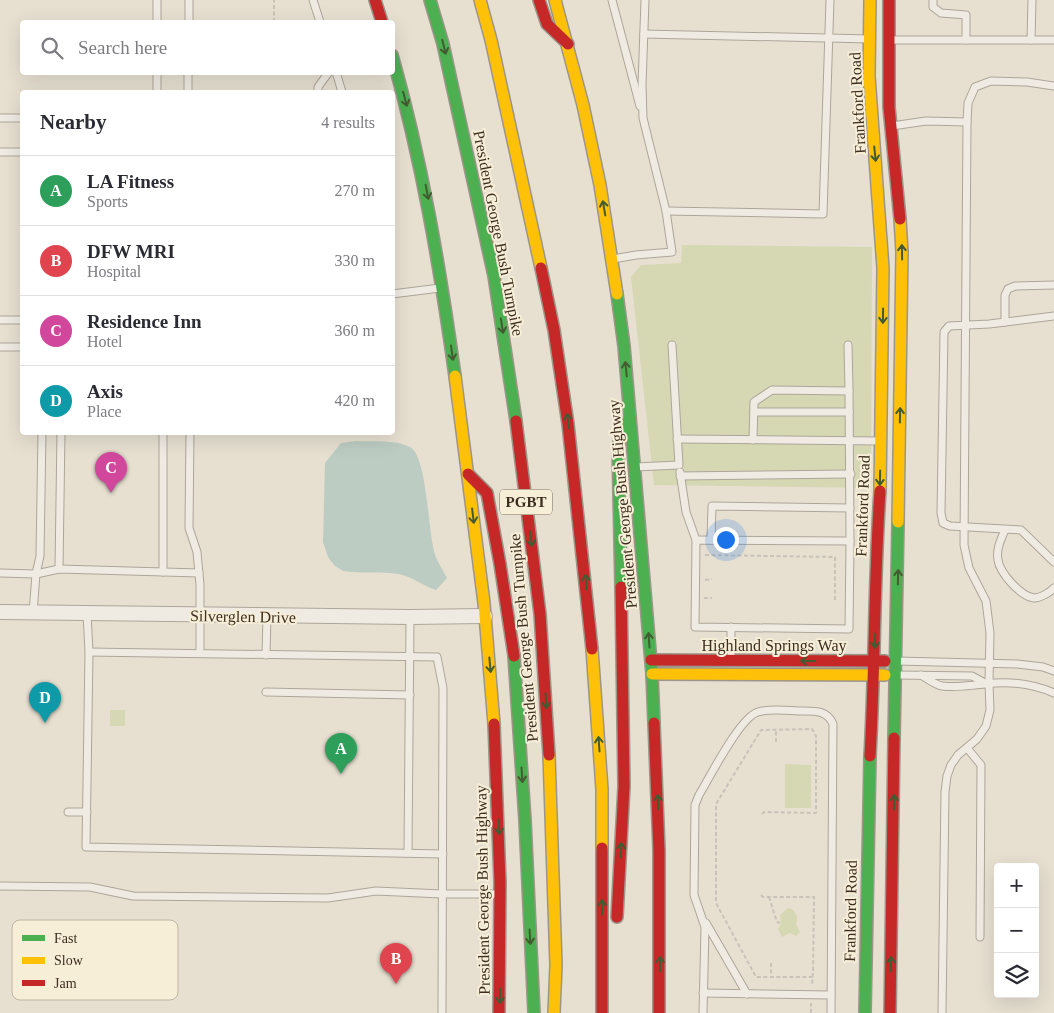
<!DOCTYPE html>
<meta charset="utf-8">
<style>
body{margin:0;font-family:Georgia,serif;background:#f7f7f7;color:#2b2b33}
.controls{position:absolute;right:15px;bottom:15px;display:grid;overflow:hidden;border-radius:5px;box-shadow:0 5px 20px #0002}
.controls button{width:45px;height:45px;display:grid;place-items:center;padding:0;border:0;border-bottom:1px solid #e1e1e2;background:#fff;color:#2b2b33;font:25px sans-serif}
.you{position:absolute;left:725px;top:539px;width:18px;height:18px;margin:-12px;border:4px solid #fff;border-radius:50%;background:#1a73e8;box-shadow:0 0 0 8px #1a73e833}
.badge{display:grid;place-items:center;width:32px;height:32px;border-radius:50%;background:#786c5e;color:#fff;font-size:16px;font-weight:700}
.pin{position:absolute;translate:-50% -41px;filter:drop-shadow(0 1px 2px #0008)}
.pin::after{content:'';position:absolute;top:26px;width:18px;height:15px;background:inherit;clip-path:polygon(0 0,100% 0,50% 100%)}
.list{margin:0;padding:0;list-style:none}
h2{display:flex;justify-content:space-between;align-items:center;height:65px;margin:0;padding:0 20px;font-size:21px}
h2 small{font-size:16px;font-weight:400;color:#7c7c81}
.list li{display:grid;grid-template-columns:32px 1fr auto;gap:15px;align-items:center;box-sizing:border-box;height:70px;padding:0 20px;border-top:1px solid #e1e1e2}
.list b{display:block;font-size:19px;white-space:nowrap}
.list p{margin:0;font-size:16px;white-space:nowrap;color:#7c7c81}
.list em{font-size:16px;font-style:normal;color:#7c7c81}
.icon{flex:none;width:28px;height:28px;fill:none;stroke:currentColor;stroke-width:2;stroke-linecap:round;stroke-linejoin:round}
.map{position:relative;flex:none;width:1054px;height:1013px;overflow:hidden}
.search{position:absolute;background:#fff;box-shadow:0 5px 20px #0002;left:20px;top:20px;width:375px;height:55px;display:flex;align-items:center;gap:12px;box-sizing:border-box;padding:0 18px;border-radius:5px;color:#7c7c81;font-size:19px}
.panel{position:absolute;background:#fff;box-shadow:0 5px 20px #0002;left:20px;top:90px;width:375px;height:345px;border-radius:5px}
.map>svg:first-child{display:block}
.green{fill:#d6d7b3}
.water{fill:#bcccc2}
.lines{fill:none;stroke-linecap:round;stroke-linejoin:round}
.lane-casing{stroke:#ada599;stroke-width:9}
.street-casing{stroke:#ada599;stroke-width:16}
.fast-casing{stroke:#9c958a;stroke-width:14}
.slow-casing{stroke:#9c958a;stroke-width:14}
.jam-casing{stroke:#9c958a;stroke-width:14}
.path{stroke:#c8c2b9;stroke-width:2;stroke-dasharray:4 2.5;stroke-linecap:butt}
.lane{stroke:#efebe3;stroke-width:7}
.street{stroke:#efebe3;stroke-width:14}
.fast{stroke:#4caf50;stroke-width:11}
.slow{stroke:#ffc107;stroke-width:11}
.jam{stroke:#c62828;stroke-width:11}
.oneway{stroke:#425b31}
.labels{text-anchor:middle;stroke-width:4;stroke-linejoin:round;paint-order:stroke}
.shield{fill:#f7eed8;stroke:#756857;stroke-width:1}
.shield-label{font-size:15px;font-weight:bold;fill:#3d2e20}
.street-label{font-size:16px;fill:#3d2e20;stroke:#f7eed8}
.key{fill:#f7eed8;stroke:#bfb4a1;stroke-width:1}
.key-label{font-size:14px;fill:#3d2e20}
</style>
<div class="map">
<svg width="1054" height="1013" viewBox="0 0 1054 1013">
<rect width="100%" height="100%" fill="#e7e0d1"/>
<g class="green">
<polygon points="682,245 872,247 871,488 654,485 631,277 641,265 681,263"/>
<rect x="110" y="710" width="15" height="16"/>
<polygon points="785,764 811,765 811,808 785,808"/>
<path d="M788,908L792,909C796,913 799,918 796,924L800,932L796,936L790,933L782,937L778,929L781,923L780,915Z"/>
</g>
<path class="water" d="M356,441C373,442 394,439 410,447C427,456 428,529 434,551C436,560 443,570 447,578L436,590C423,586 413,577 399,574C381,571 361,574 343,571L335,566L328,557L323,542L325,463L341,443Z"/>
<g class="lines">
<defs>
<g id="lane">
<polyline points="157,0 157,22"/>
<polyline points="313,0 320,22"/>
<polyline points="612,0 640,106"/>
<polyline points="933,0 933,7 941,13 966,15 966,40"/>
<polyline points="189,22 189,0"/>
<polyline points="644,34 870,39"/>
<polyline points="891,40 1054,40"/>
<polyline points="1031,40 1032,0"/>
<polyline points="336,72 342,92"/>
<polyline points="157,92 157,72"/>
<polyline points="188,92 188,72"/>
<polyline points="318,92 318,87 329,72"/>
<polyline points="0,118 22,118"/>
<polyline points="892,126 926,121 967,122 968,103 975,87 991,81 1027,82 1054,86"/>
<polyline points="0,152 22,152"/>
<polyline points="666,211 823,214 830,0"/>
<polyline points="613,259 636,255 672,252 666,211 643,118 642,85 645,0"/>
<polyline points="392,294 440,288"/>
<polyline points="1054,316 989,324 949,326 944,332 941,513 943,523 950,526 1021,530 1054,562"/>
<polyline points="0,320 22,320"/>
<polyline points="1005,322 1005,295 1008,289 1015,286 1054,285"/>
<polyline points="848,345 849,391"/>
<polyline points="0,347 22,347"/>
<polyline points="754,412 849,412"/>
<polyline points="190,432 189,528 197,552 200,585 200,653"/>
<polyline points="677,439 879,441"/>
<polyline points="753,440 754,402 772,390 849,391 850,541"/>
<polyline points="635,467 679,465 672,345"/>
<polyline points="680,472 686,512 696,540"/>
<polyline points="680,476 851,474"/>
<path d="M1005,530C1001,539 996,549 998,560C1000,573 1020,596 1034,598C1040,598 1049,593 1054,588"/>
<polygon points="696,540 850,541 849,629 695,627"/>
<polyline points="711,540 712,506 850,508"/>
<polyline points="59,569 61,432"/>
<polyline points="163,572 163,432"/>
<polyline points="0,573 36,574 59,569 199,573"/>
<polyline points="33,613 36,574 40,556 42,432"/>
<polyline points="87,614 89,652 86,847 443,854"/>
<polyline points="731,627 731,660"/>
<polyline points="89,652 437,657 443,688 442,1013"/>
<polyline points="266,655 267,616"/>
<polyline points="897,661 1017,664 1043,667 1054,671"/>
<polyline points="897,675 972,676 985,683"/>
<path d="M921,675C927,678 935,685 942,686C956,688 971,685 985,684C1008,681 1033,684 1054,693"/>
<polyline points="266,692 410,695"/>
<polyline points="967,748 981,765 980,937"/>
<polyline points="68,812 87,812"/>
<polyline points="408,852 410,617"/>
<polyline points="0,886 90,887 133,896 328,898 376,891 442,894 498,894"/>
<polyline points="706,923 747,994"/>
<polyline points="703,993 831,995"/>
<path d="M703,1013L705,927L694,895L695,805L699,795C710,777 740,717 758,712C771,708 790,711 804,711C816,711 828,711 833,724L831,1013"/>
<polyline points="942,1013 945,792 947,776 951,765 958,755 977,739 986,726 990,710 989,683 990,633 986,601 969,568 964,545 967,122"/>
</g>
<polyline id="street" points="0,612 410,617 485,616"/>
<g id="fast">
<polyline points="430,0 443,44 494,276 516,421"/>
<path d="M392,55C422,161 440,268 455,376"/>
<polyline points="617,294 624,346 652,674 654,723"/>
<polyline points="621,587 618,445 630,417"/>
<polyline points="514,656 525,820 534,1013"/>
<polyline points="894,738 898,522"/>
<polyline points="865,1013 870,756"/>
</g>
<g id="slow">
<polyline points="480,0 491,40 541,268"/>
<polyline points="555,0 583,105 600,185 617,294"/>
<polyline points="870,0 869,76 883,268 880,491"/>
<polyline points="455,376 484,603 494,724"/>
<polyline points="898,522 902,252 900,219"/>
<polyline points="592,649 602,789 602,848"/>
<polyline points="652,674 885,675"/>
<polyline points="549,755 556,965 554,1013"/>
</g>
<g id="jam">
<polyline points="375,0 382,22"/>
<polyline points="539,0 547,24 568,44"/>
<polyline points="889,0 889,107 900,219"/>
<polyline points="541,268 554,330 568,424 592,649"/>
<polyline points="516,421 540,614 549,755"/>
<polyline points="468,474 487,493 500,564 514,656"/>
<polyline points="651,660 885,661"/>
<polyline points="654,723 659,850 659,1013"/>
<polyline points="494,724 500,882 499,1013"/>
<path d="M870,756C875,667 874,579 880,491"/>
<polyline points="602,848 602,1013"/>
<polyline points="617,917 624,786 621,587"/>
<polyline points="890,1013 894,738"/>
</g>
</defs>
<use href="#lane" class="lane-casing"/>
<use href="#street" class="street-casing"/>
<use href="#fast" class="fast-casing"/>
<use href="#slow" class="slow-casing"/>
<use href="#jam" class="jam-casing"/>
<g class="path">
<polyline points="274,22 274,0"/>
<polyline points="705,555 835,557 835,602"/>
<polyline points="705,580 712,579"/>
<polyline points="704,598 712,598"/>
<polyline points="776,742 776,730"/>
<polyline points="762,814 764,812 816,813 816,736 812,729 761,730 716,804 716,903 756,977 812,977"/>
<polyline points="761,895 763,897 814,897 813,972 812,986"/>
<polyline points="769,897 777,922 780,923"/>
<polyline points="771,963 771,977"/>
<polyline points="811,1013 811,1003"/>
</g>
<use href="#lane" class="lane"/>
<use href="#street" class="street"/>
<use href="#fast" class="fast"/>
<use href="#slow" class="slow"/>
<use href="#jam" class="jam"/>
</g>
<defs><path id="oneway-shaft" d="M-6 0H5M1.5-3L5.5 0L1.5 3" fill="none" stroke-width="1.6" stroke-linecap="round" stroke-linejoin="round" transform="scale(1.25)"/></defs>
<g class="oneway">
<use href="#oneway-shaft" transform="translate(444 47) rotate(76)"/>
<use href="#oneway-shaft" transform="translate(405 99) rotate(75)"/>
<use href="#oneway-shaft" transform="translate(875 154) rotate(84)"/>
<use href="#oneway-shaft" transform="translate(427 192) rotate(79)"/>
<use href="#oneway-shaft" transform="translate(604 208) rotate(-100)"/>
<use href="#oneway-shaft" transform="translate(902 252) rotate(-91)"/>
<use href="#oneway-shaft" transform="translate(883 316) rotate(91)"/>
<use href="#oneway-shaft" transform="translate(502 326) rotate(81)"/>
<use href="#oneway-shaft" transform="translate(452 353) rotate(82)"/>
<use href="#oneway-shaft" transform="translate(626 369) rotate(-96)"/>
<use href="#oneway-shaft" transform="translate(900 415) rotate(-89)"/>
<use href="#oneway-shaft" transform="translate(568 421) rotate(-98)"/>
<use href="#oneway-shaft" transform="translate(880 478) rotate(91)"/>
<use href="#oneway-shaft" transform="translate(473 516) rotate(83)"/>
<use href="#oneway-shaft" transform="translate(531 539) rotate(83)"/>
<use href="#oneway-shaft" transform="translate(898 577) rotate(-89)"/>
<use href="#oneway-shaft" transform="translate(586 582) rotate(-95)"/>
<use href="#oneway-shaft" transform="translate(649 640) rotate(-94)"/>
<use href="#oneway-shaft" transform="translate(875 641) rotate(91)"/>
<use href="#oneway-shaft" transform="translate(808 661) rotate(-180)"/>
<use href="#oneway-shaft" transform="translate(490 665) rotate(85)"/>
<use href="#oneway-shaft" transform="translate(546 701) rotate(87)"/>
<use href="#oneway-shaft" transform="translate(599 744) rotate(-94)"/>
<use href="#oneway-shaft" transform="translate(522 775) rotate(86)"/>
<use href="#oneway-shaft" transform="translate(658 802) rotate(-92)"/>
<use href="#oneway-shaft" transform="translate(894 802) rotate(-89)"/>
<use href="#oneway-shaft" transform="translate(499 827) rotate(88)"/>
<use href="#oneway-shaft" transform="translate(621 850) rotate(-87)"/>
<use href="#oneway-shaft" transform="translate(602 907) rotate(-90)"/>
<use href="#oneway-shaft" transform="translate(530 937) rotate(87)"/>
<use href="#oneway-shaft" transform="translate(660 964) rotate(-89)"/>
<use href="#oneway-shaft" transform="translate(891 964) rotate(-89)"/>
<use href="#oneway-shaft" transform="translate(500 996) rotate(91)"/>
</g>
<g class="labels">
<rect class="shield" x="500" y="489.5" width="52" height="25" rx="4"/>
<g class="shield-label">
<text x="526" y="507">PGBT</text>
</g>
<g class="street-label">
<text transform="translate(857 103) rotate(-93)" y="6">Frankford Road</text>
<text transform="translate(499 233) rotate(79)" y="6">President George Bush Turnpike</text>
<text transform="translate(622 504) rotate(-95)" y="6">President George Bush Highway</text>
<text transform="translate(862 506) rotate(-88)" y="6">Frankford Road</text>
<text transform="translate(243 616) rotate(1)" y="6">Silverglen Drive</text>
<text transform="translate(523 638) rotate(-95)" y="6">President George Bush Turnpike</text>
<text x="774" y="651">Highland Springs Way</text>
<text transform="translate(482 890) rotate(-91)" y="6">President George Bush Highway</text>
<text transform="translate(850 911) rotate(-89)" y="6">Frankford Road</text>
</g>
</g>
<rect x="12" y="920" width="166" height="80" rx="8" class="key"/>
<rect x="22" y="935" width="23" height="6" fill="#4caf50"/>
<rect x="22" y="957" width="23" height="7" fill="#ffc107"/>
<rect x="22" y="980" width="23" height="6" fill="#c62828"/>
<g class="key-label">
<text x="54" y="943">Fast</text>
<text x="54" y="965">Slow</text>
<text x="54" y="988">Jam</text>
</g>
</svg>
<div class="controls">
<button>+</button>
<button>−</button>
<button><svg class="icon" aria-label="layers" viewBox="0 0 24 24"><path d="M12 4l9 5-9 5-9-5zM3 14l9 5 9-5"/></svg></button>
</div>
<div class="you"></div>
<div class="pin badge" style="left:341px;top:774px;background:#2e9e5b">A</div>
<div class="pin badge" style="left:396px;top:984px;background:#e0444e">B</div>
<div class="pin badge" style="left:111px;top:493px;background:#d1479c">C</div>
<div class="pin badge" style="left:45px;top:723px;background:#0f9aa8">D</div>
<div class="search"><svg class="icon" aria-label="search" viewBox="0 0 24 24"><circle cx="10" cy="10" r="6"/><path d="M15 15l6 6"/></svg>Search here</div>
<section class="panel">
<h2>Nearby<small>4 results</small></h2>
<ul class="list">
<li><span class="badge" style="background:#2e9e5b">A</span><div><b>LA Fitness</b><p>Sports</p></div><em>270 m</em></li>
<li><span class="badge" style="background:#e0444e">B</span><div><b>DFW MRI</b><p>Hospital</p></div><em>330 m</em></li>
<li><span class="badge" style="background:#d1479c">C</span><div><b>Residence Inn</b><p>Hotel</p></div><em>360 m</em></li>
<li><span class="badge" style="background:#0f9aa8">D</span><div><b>Axis</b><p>Place</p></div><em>420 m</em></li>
</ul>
</section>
</div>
